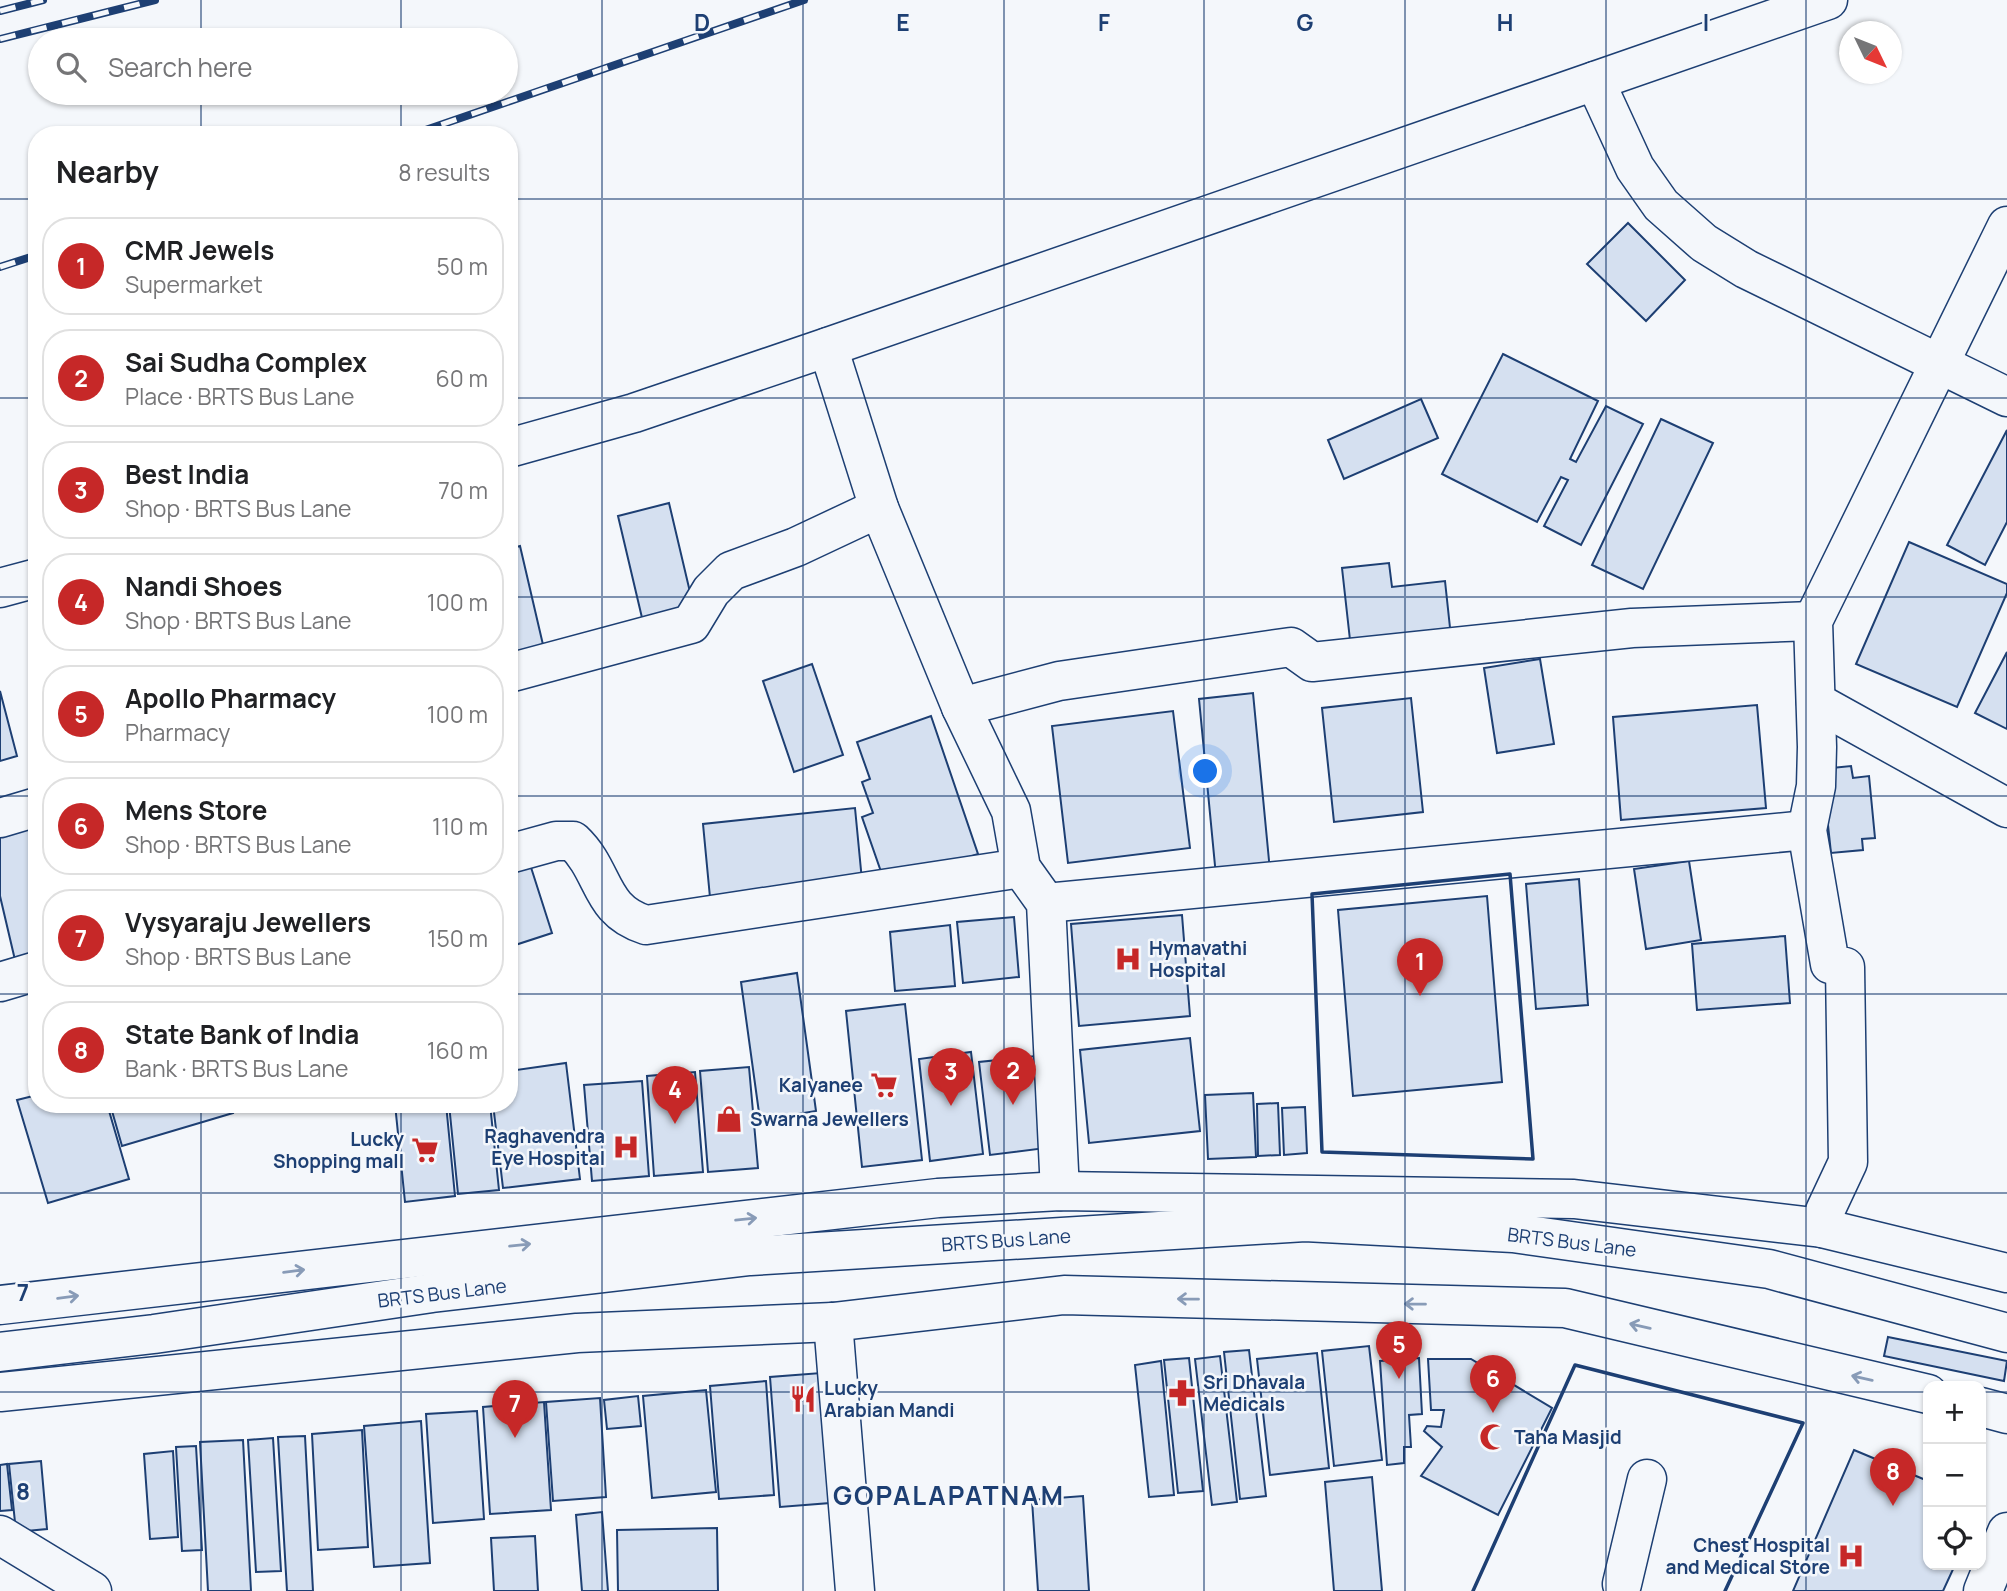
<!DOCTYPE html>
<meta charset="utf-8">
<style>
body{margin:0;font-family:Manrope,sans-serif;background:#f6f6f6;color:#202124}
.controls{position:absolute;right:21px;bottom:21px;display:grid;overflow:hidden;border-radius:14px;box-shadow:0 2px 5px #0004}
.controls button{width:63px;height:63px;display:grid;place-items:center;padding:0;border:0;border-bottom:2px solid #e0e0e0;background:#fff;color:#202124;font:35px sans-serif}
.compass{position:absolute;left:1839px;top:21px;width:63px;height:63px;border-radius:50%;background:#fff;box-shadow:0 2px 5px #0004;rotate:133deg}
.you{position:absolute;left:1206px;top:772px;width:24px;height:24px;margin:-18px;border:5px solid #fff;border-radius:50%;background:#1a73e8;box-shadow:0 0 0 10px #1a73e833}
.badge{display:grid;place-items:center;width:46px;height:46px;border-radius:50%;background:#c62828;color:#fff;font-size:23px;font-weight:700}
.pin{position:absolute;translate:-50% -58px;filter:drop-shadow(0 2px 4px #0008)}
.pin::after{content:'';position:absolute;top:37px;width:24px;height:21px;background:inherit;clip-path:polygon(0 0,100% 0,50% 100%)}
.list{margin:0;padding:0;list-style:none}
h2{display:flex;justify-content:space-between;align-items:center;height:91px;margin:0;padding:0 28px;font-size:30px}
h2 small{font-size:23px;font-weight:400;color:#757577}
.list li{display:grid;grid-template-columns:46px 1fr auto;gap:21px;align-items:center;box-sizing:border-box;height:98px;margin:0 14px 14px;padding:0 14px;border:2px solid #e0e0e0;border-radius:28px}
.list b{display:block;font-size:26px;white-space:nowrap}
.list p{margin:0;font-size:23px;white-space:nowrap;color:#757577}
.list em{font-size:23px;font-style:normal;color:#757577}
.icon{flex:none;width:38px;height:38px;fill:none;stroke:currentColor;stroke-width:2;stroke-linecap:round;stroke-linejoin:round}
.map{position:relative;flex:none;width:2007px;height:1591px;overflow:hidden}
.search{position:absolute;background:#fff;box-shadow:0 2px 5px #0004;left:28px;top:28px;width:490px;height:77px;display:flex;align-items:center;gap:18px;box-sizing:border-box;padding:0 24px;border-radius:38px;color:#757577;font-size:26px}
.panel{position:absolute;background:#fff;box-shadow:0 2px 5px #0004;left:28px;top:126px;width:490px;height:987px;border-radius:28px}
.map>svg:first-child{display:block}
.building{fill:#d5e0f0;stroke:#1d3f73;stroke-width:2}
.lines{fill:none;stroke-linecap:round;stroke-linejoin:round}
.minor-casing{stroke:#1d3f73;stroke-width:41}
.major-casing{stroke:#1d3f73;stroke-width:41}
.minor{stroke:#f4f7fb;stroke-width:38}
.major{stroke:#f4f7fb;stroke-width:38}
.rail-casing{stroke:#1d3f73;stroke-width:8}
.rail{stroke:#f4f7fb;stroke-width:5;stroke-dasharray:16;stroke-linecap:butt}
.wall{stroke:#1d3f73;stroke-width:3.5}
.oneway{stroke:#889bb7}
.grid{fill:none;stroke:#1d3f73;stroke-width:2;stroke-opacity:0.55}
.labels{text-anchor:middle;stroke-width:5;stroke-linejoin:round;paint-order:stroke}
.poi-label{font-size:19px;font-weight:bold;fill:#1d3f73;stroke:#f4f7fb;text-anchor:start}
.street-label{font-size:19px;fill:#1d3f73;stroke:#f4f7fb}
.district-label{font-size:26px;font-weight:bold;letter-spacing:2px;fill:#1d3f73;stroke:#f4f7fb}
.grid-label{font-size:23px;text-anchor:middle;font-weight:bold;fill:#1d3f73;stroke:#f4f7fb;stroke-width:5;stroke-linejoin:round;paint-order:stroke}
</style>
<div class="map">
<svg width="2007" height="1591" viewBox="0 0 2007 1591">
<rect width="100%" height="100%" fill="#f4f7fb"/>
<g class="building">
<polygon points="1628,223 1685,280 1646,321 1587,264"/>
<polygon points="1503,354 1598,401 1570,459 1576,462 1606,406 1643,424 1581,545 1544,526 1568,480 1561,477 1537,522 1442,474"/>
<polygon points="1421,399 1438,438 1344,479 1328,440"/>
<polygon points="1661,419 1713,443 1643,589 1592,565"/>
<polygon points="2007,430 2007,522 1985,565 1947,545"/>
<polygon points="669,503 694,609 643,622 618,516"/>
<polygon points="1909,542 2007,584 2007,593 1957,707 1856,664"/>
<polygon points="520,546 544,649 509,657 509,549"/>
<polygon points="1389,563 1392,587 1445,581 1451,637 1351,649 1342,568"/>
<polygon points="2007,652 2007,729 1975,713"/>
<polygon points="1540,659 1554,744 1497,753 1484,668"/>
<polygon points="812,664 843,755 794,772 763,681"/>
<polygon points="0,691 17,756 0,761"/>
<polygon points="1253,693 1270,871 1216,876 1199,699"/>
<polygon points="1411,698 1423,812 1334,822 1322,708"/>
<polygon points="1757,705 1766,808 1621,820 1613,717"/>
<polygon points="1173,711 1190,848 1068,863 1052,726"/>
<polygon points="931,716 978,854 886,886 862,817 873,813 862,782 870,779 857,742"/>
<polygon points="1851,766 1853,778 1869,776 1875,838 1862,839 1863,850 1831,853 1822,769"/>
<polygon points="855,808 863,891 711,908 703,824"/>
<polygon points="37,822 37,955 15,960 0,896 0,831"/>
<polygon points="528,858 552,933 509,947 509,864"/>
<polygon points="1689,861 1701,940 1646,949 1634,869"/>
<polygon points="1579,879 1588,1005 1536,1009 1526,884"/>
<polygon points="1487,896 1502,1082 1353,1096 1338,910"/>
<polygon points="1182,915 1190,1016 1079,1026 1071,924"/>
<polygon points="1014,917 1019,977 963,983 957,922"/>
<polygon points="950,925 955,986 895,991 890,932"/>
<polygon points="1785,936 1790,1003 1697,1010 1692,944"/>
<polygon points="797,973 816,1111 760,1120 741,982"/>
<polygon points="905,1004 922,1160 862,1167 846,1011"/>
<polygon points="1190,1038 1200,1131 1089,1143 1080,1050"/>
<polygon points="971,1052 983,1154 930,1161 919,1059"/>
<polygon points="1036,1056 1046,1148 990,1155 979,1062"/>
<polygon points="566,1063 580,1179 503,1188 493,1104 509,1104 509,1071"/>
<polygon points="749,1067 758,1168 708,1172 700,1071"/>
<polygon points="695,1072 703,1172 654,1176 647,1076"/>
<polygon points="642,1081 649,1176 592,1181 584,1085"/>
<polygon points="1253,1093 1256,1157 1208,1159 1205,1095"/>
<polygon points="37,1095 37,1104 107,1104 129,1179 48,1203 17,1100"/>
<polygon points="1278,1103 1280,1155 1258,1156 1257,1104"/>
<polygon points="110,1104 231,1104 233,1113 122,1146"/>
<polygon points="395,1104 446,1104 455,1196 405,1202"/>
<polygon points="449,1104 490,1104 499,1190 458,1194"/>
<polygon points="1305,1107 1307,1153 1284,1155 1282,1108"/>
<polygon points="1888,1337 2007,1361 2004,1381 1884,1356"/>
<polygon points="1369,1346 1382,1460 1334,1466 1322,1351"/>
<polygon points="1249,1350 1266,1496 1240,1499 1224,1352"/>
<polygon points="1317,1353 1329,1468 1270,1475 1257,1359"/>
<polygon points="1220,1356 1237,1502 1212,1505 1195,1359"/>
<polygon points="1189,1358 1203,1491 1178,1493 1164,1360"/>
<polygon points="1419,1358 1422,1414 1409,1415 1411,1447 1404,1447 1404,1463 1387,1465 1380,1361"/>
<polygon points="1428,1359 1471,1359 1552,1408 1498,1515 1421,1476 1442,1447 1424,1431 1427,1426 1441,1427 1444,1410 1431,1410"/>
<polygon points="1161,1361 1174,1495 1149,1497 1135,1365"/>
<polygon points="821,1373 830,1503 780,1507 770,1377"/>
<polygon points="766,1381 774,1495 719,1499 710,1386"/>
<polygon points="706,1390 716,1492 652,1498 643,1396"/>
<polygon points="638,1396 641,1426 607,1429 604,1400"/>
<polygon points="600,1398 606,1497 553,1501 546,1402"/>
<polygon points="544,1402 551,1510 490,1514 483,1407"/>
<polygon points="477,1411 484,1519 433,1523 426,1414"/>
<polygon points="421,1421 430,1563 374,1567 364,1426"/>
<polygon points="362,1430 368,1547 318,1550 312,1434"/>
<polygon points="305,1436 313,1591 287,1591 278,1437"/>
<polygon points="273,1438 281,1571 256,1572 248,1440"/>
<polygon points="243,1440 251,1591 208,1591 200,1442"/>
<polygon points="196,1446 202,1550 182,1551 176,1447"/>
<polygon points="1854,1450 1928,1481 1928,1565 1955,1565 1943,1591 1793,1591"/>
<polygon points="173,1451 178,1537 150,1539 144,1454"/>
<polygon points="41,1461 47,1529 16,1532 9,1464"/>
<polygon points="7,1464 12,1510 0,1511 0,1465"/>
<polygon points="1372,1477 1382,1591 1334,1591 1325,1482"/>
<polygon points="1083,1496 1089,1591 1038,1591 1032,1500"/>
<polygon points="602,1512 608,1591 582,1591 576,1515"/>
<polygon points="717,1528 718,1591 618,1591 617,1530"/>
<polygon points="535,1536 538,1591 494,1591 491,1538"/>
</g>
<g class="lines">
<defs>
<g id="minor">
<polyline points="1595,81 1635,168 1661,205 1704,243 1746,269 2007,397"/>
<polyline points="828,347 879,508 961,707 1059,681 1291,647 1312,662 1632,628 1813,621"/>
<polyline points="509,673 691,624 711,591 731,571 796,547 879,508"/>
<polyline points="1816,702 2007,808"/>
<polyline points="961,707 1011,811 1021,868 1046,903 1060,1191"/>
<polyline points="0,818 37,807"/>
<path d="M509,854L556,841H573C606,872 598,910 646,925L1021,868"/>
<polyline points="1046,903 1807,830"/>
<polyline points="0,982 37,971"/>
<polyline points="1822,1228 1825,1211 1848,1162 1845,967 1830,964 1807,830 1816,786 1817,747 1813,621 2007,226"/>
<polyline points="833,1322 855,1591"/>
<polyline points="0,1535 92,1591"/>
<polyline points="1622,1584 1647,1479"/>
<polyline points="1983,1591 2007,1532"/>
</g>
<g id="major">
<polyline points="509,448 634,413 828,347 1828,0"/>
<polyline points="0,588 37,578"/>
<polyline points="0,1305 938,1198 1060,1191 1574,1199 1822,1228 2007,1273"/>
<polyline points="0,1352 154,1334 432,1293 750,1256 1305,1222 1513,1233 1769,1269 2007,1333"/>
<polyline points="0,1392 577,1333 833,1322 1064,1295 1565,1308 1928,1394"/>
<polyline points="1981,1407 2007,1414"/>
</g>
</defs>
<use href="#minor" class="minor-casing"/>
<use href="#major" class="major-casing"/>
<use href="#minor" class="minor"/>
<use href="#major" class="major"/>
<defs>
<g id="rail">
<polyline points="0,11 43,0"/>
<polyline points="0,39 155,0"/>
<polyline points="411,135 804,0"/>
<polyline points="0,267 37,255"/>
</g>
</defs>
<use href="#rail" class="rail-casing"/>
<use href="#rail" class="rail"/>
<g class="wall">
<polygon points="1510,874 1533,1159 1322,1152 1312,894"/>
<polyline points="1473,1591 1575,1365 1803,1423 1725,1591"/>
</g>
</g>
<defs><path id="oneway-shaft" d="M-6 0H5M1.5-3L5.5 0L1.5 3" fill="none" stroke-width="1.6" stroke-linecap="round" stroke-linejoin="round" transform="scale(1.75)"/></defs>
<g class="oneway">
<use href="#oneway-shaft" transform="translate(746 1219) rotate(-6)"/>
<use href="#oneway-shaft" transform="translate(520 1245) rotate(-6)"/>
<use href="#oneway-shaft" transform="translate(294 1271) rotate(-7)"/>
<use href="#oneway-shaft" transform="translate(68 1297) rotate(-7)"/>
<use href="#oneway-shaft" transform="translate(1188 1299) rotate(-179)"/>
<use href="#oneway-shaft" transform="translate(1415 1304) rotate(-179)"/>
<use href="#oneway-shaft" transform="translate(1640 1326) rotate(-167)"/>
<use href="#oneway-shaft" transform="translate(1862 1378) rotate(-167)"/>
</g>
<path class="grid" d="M201,0V40M401,0V40M602,0V1591M803,0V1591M1004,0V1591M1204,0V1591M1405,0V1591M1606,0V1591M1806,0V1591M201,93V135M401,93V135M0,199H37M509,199H2007M0,398H37M509,398H2007M0,597H37M509,597H2007M0,796H37M509,796H2007M0,994H37M509,994H2007M201,1104V1591M401,1104V1591M0,1193H2007M0,1392H1928M1981,1392H2007"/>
<defs>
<symbol id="hospital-bare" viewBox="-9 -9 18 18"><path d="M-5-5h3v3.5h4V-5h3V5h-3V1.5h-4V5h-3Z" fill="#c62828" stroke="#f4f7fb" stroke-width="2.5" paint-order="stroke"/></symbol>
<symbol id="supermarket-bare" viewBox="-9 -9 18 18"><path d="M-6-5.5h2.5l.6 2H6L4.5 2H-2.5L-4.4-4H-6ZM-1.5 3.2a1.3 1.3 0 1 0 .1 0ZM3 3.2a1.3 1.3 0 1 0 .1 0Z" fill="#c62828" stroke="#f4f7fb" stroke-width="2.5" paint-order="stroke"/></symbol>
<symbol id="shop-bare" viewBox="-9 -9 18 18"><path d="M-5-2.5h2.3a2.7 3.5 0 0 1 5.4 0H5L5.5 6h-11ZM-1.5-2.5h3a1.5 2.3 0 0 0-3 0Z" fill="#c62828" stroke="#f4f7fb" stroke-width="2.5" paint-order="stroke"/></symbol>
<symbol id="pharmacy-bare" viewBox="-9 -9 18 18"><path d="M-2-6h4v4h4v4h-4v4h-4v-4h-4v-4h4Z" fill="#c62828" stroke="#f4f7fb" stroke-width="2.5" paint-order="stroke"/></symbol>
<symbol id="restaurant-bare" viewBox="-9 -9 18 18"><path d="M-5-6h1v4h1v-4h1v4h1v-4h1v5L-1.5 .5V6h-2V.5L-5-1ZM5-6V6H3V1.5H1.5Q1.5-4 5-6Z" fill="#c62828" stroke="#f4f7fb" stroke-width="2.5" paint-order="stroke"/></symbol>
<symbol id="mosque-bare" viewBox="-9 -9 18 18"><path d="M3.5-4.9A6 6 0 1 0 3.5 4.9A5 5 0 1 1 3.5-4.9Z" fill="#c62828" stroke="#f4f7fb" stroke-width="2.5" paint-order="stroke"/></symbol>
</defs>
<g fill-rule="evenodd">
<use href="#hospital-bare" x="1109" y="940" width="38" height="38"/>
<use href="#supermarket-bare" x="865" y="1066" width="38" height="38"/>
<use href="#shop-bare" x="710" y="1100" width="38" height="38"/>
<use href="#hospital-bare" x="607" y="1128" width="38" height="38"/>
<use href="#supermarket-bare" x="406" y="1131" width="38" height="38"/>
<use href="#pharmacy-bare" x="1163" y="1374" width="38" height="38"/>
<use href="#restaurant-bare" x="784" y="1380" width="38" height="38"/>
<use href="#mosque-bare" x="1474" y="1418" width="38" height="38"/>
<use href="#hospital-bare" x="1832" y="1537" width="38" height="38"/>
</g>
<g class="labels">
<g class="poi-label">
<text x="1149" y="955">Hymavathi<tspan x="1149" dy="22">Hospital</tspan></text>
<text x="863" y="1092" text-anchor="end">Kalyanee</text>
<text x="750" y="1126">Swarna Jewellers</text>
<text x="605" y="1143" text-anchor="end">Raghavendra<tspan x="605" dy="22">Eye Hospital</tspan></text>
<text x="404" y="1146" text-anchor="end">Lucky<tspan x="404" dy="22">Shopping mall</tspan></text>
<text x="1203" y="1389">Sri Dhavala<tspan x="1203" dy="22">Medicals</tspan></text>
<text x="824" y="1395">Lucky<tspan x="824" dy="22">Arabian Mandi</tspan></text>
<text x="1514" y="1444">Taha Masjid</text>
<text x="1830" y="1552" text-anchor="end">Chest Hospital<tspan x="1830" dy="22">and Medical Store</tspan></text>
</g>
<g class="street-label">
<text transform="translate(1006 1240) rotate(-4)" y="7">BRTS Bus Lane</text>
<text transform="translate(1572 1242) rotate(7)" y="7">BRTS Bus Lane</text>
<text transform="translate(442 1293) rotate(-7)" y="7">BRTS Bus Lane</text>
</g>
<g class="district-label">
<text x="949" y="1505">GOPALAPATNAM</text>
</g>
</g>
<g class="grid-label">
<text x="702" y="31">D</text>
<text x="903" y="31">E</text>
<text x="1104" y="31">F</text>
<text x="1305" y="31">G</text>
<text x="1505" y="31">H</text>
<text x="1706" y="31">I</text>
<text x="23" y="1301">7</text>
<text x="23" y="1500">8</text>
</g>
</svg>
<div class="controls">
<button>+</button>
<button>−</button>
<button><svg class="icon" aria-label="locate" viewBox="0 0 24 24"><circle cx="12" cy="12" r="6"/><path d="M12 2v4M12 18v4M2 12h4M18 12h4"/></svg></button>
</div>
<svg class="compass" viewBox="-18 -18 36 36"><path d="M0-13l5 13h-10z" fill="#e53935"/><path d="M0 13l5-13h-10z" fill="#757577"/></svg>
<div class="you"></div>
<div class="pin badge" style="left:1420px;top:996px">1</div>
<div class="pin badge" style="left:1013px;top:1105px">2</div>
<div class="pin badge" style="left:951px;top:1106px">3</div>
<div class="pin badge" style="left:675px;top:1124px">4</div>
<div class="pin badge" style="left:1399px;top:1379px">5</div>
<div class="pin badge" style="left:1493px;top:1413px">6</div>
<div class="pin badge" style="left:515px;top:1438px">7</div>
<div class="pin badge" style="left:1893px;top:1506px">8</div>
<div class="search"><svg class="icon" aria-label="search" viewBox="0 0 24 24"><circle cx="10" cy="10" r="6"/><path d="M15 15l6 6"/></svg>Search here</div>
<section class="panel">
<h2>Nearby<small>8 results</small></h2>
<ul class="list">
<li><span class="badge">1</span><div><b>CMR Jewels</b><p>Supermarket</p></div><em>50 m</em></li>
<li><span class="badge">2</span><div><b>Sai Sudha Complex</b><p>Place · BRTS Bus Lane</p></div><em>60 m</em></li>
<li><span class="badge">3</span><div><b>Best India</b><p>Shop · BRTS Bus Lane</p></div><em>70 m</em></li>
<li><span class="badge">4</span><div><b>Nandi Shoes</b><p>Shop · BRTS Bus Lane</p></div><em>100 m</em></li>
<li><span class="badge">5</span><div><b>Apollo Pharmacy</b><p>Pharmacy</p></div><em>100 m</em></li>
<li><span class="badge">6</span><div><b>Mens Store</b><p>Shop · BRTS Bus Lane</p></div><em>110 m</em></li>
<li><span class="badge">7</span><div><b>Vysyaraju Jewellers</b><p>Shop · BRTS Bus Lane</p></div><em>150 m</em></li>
<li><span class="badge">8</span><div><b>State Bank of India</b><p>Bank · BRTS Bus Lane</p></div><em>160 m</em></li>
</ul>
</section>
</div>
